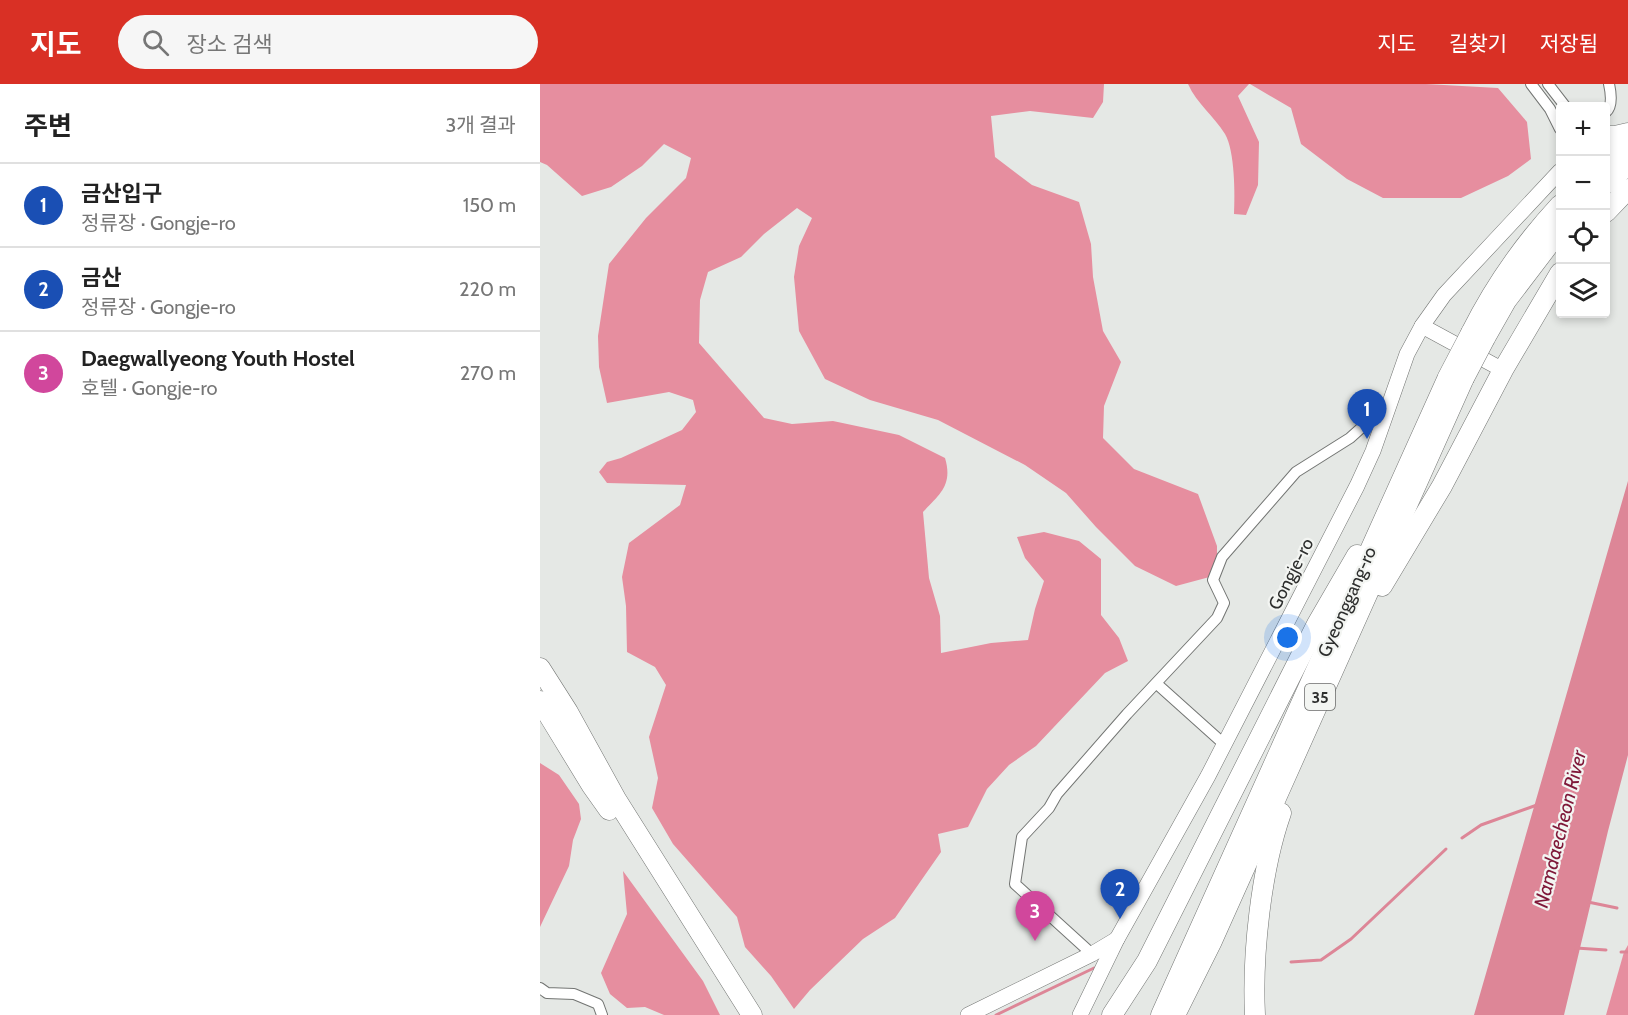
<!DOCTYPE html>
<html lang="ko">
<meta charset="utf-8">
<style>
body{margin:0;font-family:Cabin,"Noto Sans KR",sans-serif;background:#f6f6f6;color:#222}
.controls{position:absolute;right:18px;top:18px;display:grid;overflow:hidden;border-radius:6px;box-shadow:0 3px 9px #0003}
.controls button{width:54px;height:54px;display:grid;place-items:center;padding:0;border:0;border-bottom:2px solid #e0e0e0;background:#fff;color:#222;font:30px sans-serif}
.you{position:absolute;left:748px;top:554px;width:21px;height:21px;margin:-15px;border:4px solid #fff;border-radius:50%;background:#1a73e8;box-shadow:0 0 0 9px #1a73e833}
.badge{display:grid;place-items:center;width:39px;height:39px;border-radius:50%;background:#d93025;color:#fff;font-size:20px;font-weight:700}
.pin{position:absolute;translate:-50% -50px;filter:drop-shadow(0 2px 3px #0008)}
.pin::after{content:'';position:absolute;top:32px;width:21px;height:18px;background:inherit;clip-path:polygon(0 0,100% 0,50% 100%)}
.list{margin:0;padding:0;list-style:none}
h2{display:flex;justify-content:space-between;align-items:center;height:78px;margin:0;padding:0 24px;font-size:26px}
h2 small{font-size:20px;font-weight:400;color:#767676}
.list li{display:grid;grid-template-columns:39px 1fr auto;gap:18px;align-items:center;box-sizing:border-box;height:84px;padding:0 24px;border-top:2px solid #e0e0e0}
.list b{display:block;font-size:22px;white-space:nowrap}
.list p{margin:0;font-size:20px;white-space:nowrap;color:#767676}
.list em{font-size:20px;font-style:normal;color:#767676}
.icon{flex:none;width:33px;height:33px;fill:none;stroke:currentColor;stroke-width:2;stroke-linecap:round;stroke-linejoin:round}
.map{position:relative;flex:none;width:1088px;height:931px;overflow:hidden}
header{display:flex;align-items:center;gap:36px;box-sizing:border-box;height:84px;padding:0 30px;background:#d93025;color:#fff}
header strong{font-size:28px}
nav{display:flex;gap:33px;margin-inline-start:auto;font-size:21px}
.search{width:420px;height:54px;background:#f6f6f6;display:flex;align-items:center;gap:15px;box-sizing:border-box;padding:0 21px;border-radius:33px;color:#767676;font-size:22px}
main{display:flex}
aside{flex:1;background:#fff}
.map>svg:first-child{display:block}
.forest{fill:#e68e9f}
.water{fill:#dd8697}
.lines{fill:none;stroke-linecap:round;stroke-linejoin:round}
.stream{stroke:#dd8697;stroke-width:3}
.street-casing{stroke:#737573;stroke-width:12}
.secondary-casing{stroke:#737573;stroke-width:16}
.highway-casing{stroke:#737573;stroke-width:21}
.street{stroke:#fff;stroke-width:10}
.secondary{stroke:#fff;stroke-width:15}
.highway{stroke:#fff;stroke-width:20}
.highway-bridge-casing{stroke:#737573;stroke-width:21;stroke-linecap:butt}
.highway-bridge{stroke:#fff;stroke-width:20}
.labels{text-anchor:middle;stroke-width:4.5;stroke-linejoin:round;paint-order:stroke}
.shield{fill:#f3f5f2;stroke:#696a69;stroke-width:1.5}
.shield-label{font-size:16px;font-weight:bold;fill:#2e2f2e}
.street-label{font-size:18px;fill:#2e2f2e;stroke:#f3f5f2}
.water-label{font-size:20px;font-style:italic;fill:#7f1839;stroke:#f3f5f2}
</style>
<header>
<strong>지도</strong>
<div class="search"><svg class="icon" aria-label="search" viewBox="0 0 24 24"><circle cx="10" cy="10" r="6"/><path d="M15 15l6 6"/></svg>장소 검색</div>
<nav><a>지도</a><a>길찾기</a><a>저장됨</a></nav>
</header>
<main>
<aside>
<h2>주변<small>3개 결과</small></h2>
<ul class="list">
<li><span class="badge" style="background:#1a4fb4">1</span><div><b>금산입구</b><p>정류장 · Gongje-ro</p></div><em>150 m</em></li>
<li><span class="badge" style="background:#1a4fb4">2</span><div><b>금산</b><p>정류장 · Gongje-ro</p></div><em>220 m</em></li>
<li><span class="badge" style="background:#d1479c">3</span><div><b>Daegwallyeong Youth Hostel</b><p>호텔 · Gongje-ro</p></div><em>270 m</em></li>
</ul>
</aside>
<div class="map">
<svg width="1088" height="931" viewBox="0 0 1088 931">
<rect width="100%" height="100%" fill="#e5e8e5"/>
<g class="forest">
<path d="M0,0H564L563,18L553,34L490,27L451,32L455,73L492,101L539,118L551,160L553,193L563,247L581,278L564,322L563,354L594,385L658,410L677,462V491L636,502L595,482L556,443L526,409L485,381L398,336L330,316L285,295L259,247L254,193L259,162L272,134L257,124L224,150L201,173L168,188L160,216L159,259L224,334L252,340L293,337L359,351L405,374C413,401 400,410 383,428L389,494L400,532L401,569L451,559L488,556L495,525L504,497L485,474L477,453L504,448L539,457L561,475V531L579,554L588,577L565,589L496,662L469,681L447,705L428,743L398,750L401,768L355,834L323,855L270,906L254,925L231,892L205,863L197,833L133,760L112,724L118,694L109,653L126,601L115,583L87,568L86,522L82,493L89,459L140,421L146,401L67,399L59,388L67,378L81,374L142,346L156,328L153,316L129,308L67,319L59,283L58,252L69,180L106,134L146,94L151,74L124,60L102,82L71,103L42,112L7,81L0,78Z"/>
<path d="M648,0H709L698,12L719,58L718,101L706,131L694,130C695,111 695,67 685,50C674,32 657,20 648,0Z"/>
<polygon points="710,0 886,0 958,4 987,38 991,75 968,92 921,114 843,114 807,95 761,60 751,24"/>
<polygon points="0,679 19,691 39,720 41,735 33,756 29,782 0,843"/>
<polygon points="83,787 163,897 180,931 124,931 105,923 87,924 70,910 61,889 87,830"/>
<polygon points="1088,861 1088,931 1066,931 1084,868"/>
</g>
<polygon class="water" points="1088,397 1088,671 1068,747 1024,931 934,931"/>
<g class="lines">
<g class="stream">
<polyline points="922,754 941,741 997,721"/>
<polyline points="1048,818 1077,824"/>
<polyline points="1036,864 1066,866"/>
<polyline points="1081,868 1088,868"/>
<polyline points="751,878 781,876 811,855 906,765"/>
<polyline points="456,931 554,884"/>
</g>
<defs>
<g id="street">
<polyline points="991,0 1010,25 1020,45"/>
<polyline points="1008,0 1025,22"/>
<path d="M1066,28C1073,22 1071,9 1069,0"/>
<polyline points="617,600 685,661"/>
<polyline points="552,870 475,800 482,753 509,724 517,710 587,630 677,534 684,519 673,496 682,473 756,388 810,354 820,345 845,334"/>
<polyline points="0,904 7,909 34,910 58,920 62,931"/>
</g>
<g id="secondary">
<polyline points="882,242 963,286"/>
<polyline points="428,931 552,870 577,855"/>
<polyline points="540,931 577,855 668,692 817,402 833,367 867,270 882,242 904,211 1020,87"/>
</g>
<g id="highway">
<polyline points="1066,52 1075,52 1088,49"/>
<polyline points="1066,77 1088,60"/>
<polyline points="1066,100 1088,81"/>
<polyline points="1066,128 1088,105"/>
<path d="M931,249C955,201 984,160 1020,121"/>
<polyline points="945,254 966,217 1020,146"/>
<polyline points="842,502 902,402 963,286 1020,189"/>
<polyline points="0,584 28,628 76,715 212,931"/>
<polyline points="0,617 52,702 69,726"/>
<polyline points="572,931 607,877 777,540 817,471"/>
<polyline points="621,931 908,293"/>
<polyline points="635,931 672,857 924,294"/>
<path d="M715,931C712,871 721,786 741,729"/>
</g>
</defs>
<use href="#street" class="street-casing"/>
<use href="#secondary" class="secondary-casing"/>
<use href="#highway" class="highway-casing"/>
<use href="#street" class="street"/>
<use href="#secondary" class="secondary"/>
<use href="#highway" class="highway"/>
<defs>
<g id="highway-bridge">
<polyline points="908,293 931,249"/>
<polyline points="924,294 945,254"/>
</g>
</defs>
<use href="#highway-bridge" class="highway-bridge-casing"/>
<use href="#highway-bridge" class="highway-bridge"/>
</g>
<g class="labels">
<rect class="shield" x="765" y="600" width="30" height="26" rx="4.5"/>
<g class="shield-label">
<text x="780" y="619">35</text>
</g>
<g class="street-label">
<text transform="translate(751 490) rotate(-63)" y="6">Gongje-ro</text>
<text transform="translate(807 518) rotate(-66)" y="6">Gyeonggang-ro</text>
</g>
<g class="water-label">
<text transform="translate(1020 745) rotate(-76)" y="7">Namdaecheon River</text>
</g>
</g>
</svg>
<div class="controls">
<button>+</button>
<button>−</button>
<button><svg class="icon" aria-label="locate" viewBox="0 0 24 24"><circle cx="12" cy="12" r="6"/><path d="M12 2v4M12 18v4M2 12h4M18 12h4"/></svg></button>
<button><svg class="icon" aria-label="layers" viewBox="0 0 24 24"><path d="M12 4l9 5-9 5-9-5zM3 14l9 5 9-5"/></svg></button>
</div>
<div class="you"></div>
<div class="pin badge" style="left:827px;top:355px;background:#1a4fb4">1</div>
<div class="pin badge" style="left:580px;top:835px;background:#1a4fb4">2</div>
<div class="pin badge" style="left:495px;top:857px;background:#d1479c">3</div>
</div>
</main>
